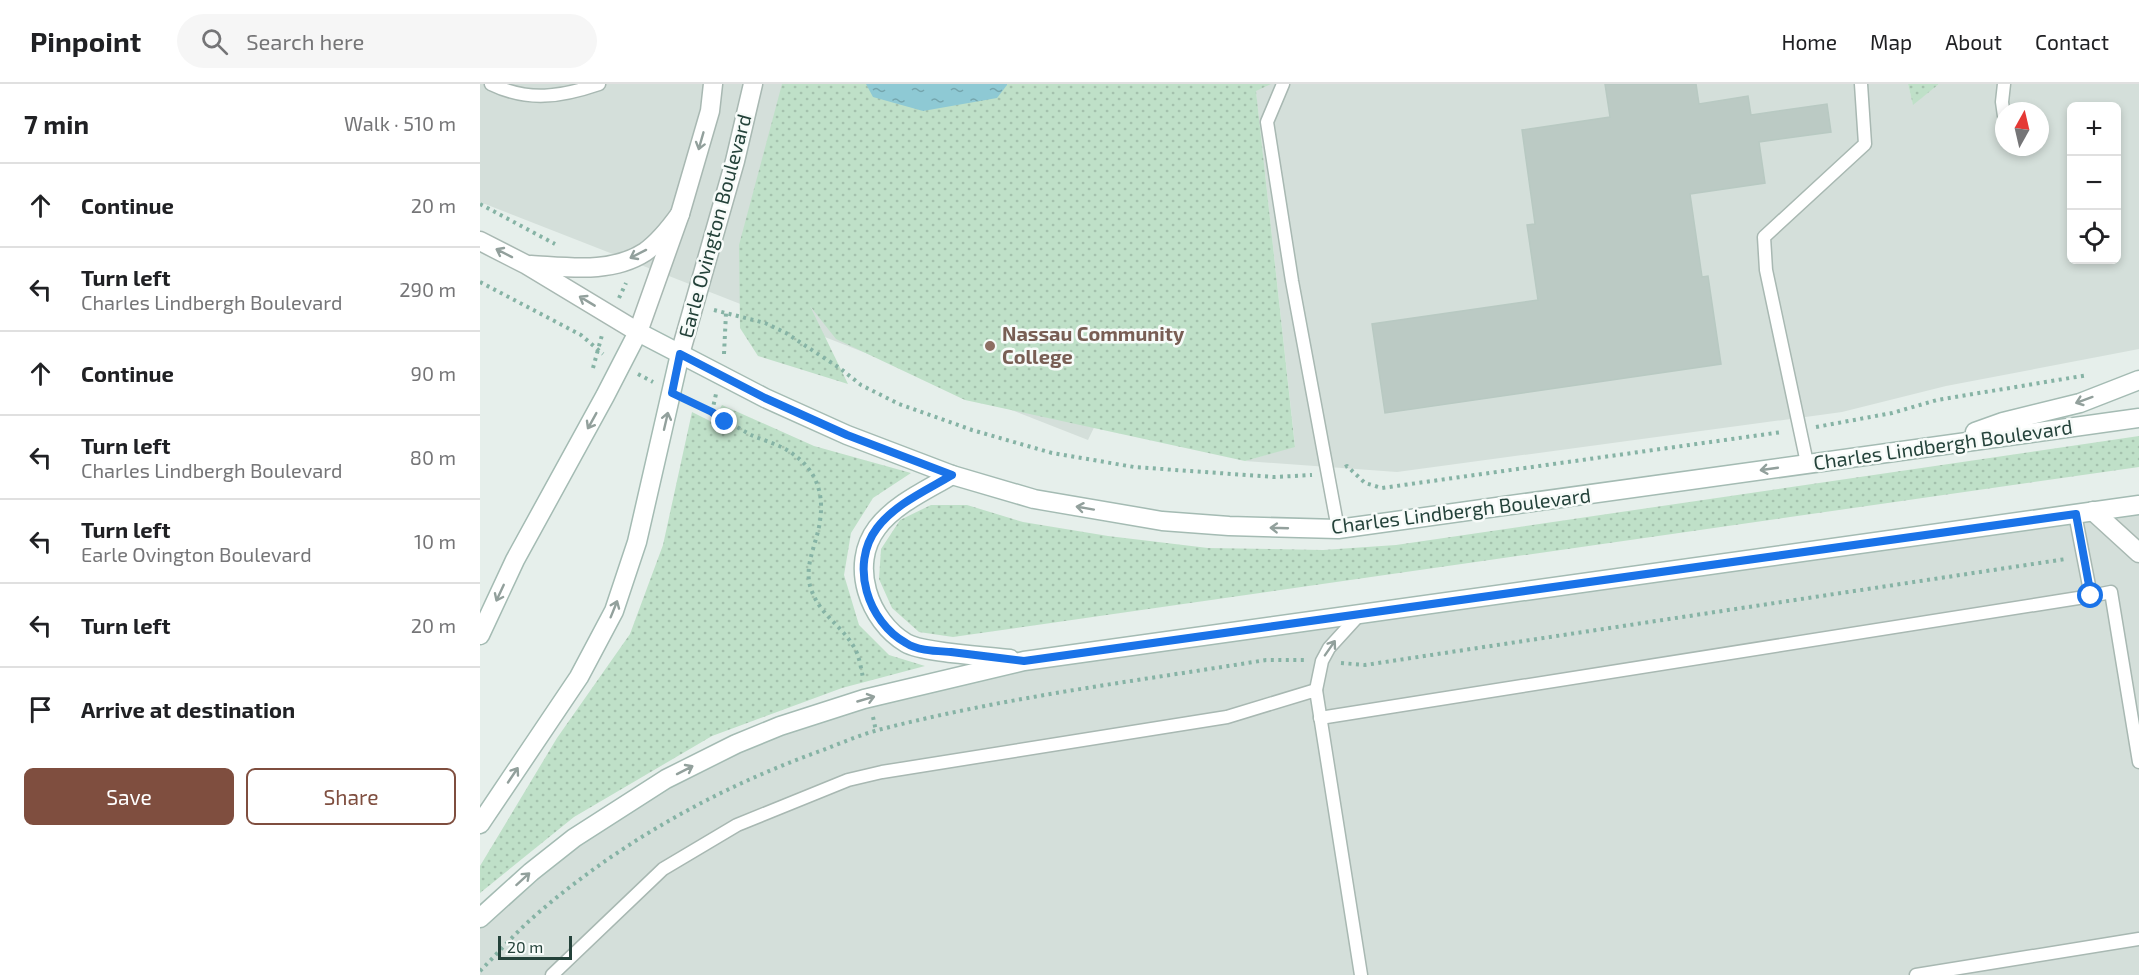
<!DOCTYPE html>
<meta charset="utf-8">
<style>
body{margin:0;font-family:"Exo 2",sans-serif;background:#f6f6f6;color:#202124}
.controls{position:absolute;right:18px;top:18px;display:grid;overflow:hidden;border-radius:9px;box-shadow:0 3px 9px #0003}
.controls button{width:54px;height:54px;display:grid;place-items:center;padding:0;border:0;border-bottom:2px solid #e0e0e0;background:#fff;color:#202124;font:30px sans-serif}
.compass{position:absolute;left:1515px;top:18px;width:54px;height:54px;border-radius:50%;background:#fff;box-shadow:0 3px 9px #0003;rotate:8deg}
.scale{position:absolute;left:18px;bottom:15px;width:74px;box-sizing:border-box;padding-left:6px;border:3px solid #24423a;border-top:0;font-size:16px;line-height:21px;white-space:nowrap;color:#24423a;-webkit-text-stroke:4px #f7fbf9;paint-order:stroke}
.stop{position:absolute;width:18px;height:18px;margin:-14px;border:4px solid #1a73e8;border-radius:50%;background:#fff}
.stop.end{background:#1a73e8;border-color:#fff;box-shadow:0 2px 6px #0008}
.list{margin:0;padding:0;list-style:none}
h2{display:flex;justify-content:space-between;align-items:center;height:78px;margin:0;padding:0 24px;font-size:26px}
h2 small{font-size:20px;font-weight:400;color:#757577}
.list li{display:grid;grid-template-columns:39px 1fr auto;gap:18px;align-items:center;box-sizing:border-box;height:84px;padding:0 24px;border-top:2px solid #e0e0e0}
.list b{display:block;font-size:22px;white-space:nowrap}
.list p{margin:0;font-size:20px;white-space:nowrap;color:#757577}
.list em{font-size:20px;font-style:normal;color:#757577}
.actions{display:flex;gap:12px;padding:18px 24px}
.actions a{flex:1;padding:14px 0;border:2px solid #7f4e3f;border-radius:9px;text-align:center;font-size:21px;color:#7f4e3f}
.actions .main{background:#7f4e3f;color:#fff}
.icon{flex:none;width:33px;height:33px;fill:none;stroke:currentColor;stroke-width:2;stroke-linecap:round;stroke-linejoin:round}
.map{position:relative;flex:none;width:1659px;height:891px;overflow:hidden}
header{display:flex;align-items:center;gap:36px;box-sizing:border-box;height:84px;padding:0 30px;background:#fff;border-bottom:2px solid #e0e0e0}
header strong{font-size:28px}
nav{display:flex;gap:33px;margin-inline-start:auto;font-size:21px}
.search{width:420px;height:54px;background:#f6f6f6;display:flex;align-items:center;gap:15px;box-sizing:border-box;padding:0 21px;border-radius:33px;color:#757577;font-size:22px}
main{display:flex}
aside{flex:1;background:#fff}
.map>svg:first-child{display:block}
.built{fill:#d4dfda;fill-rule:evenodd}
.grass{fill:url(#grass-dots)}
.water{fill:url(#water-ripples)}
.building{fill:#bbcac4;stroke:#b8c9c2;stroke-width:1.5}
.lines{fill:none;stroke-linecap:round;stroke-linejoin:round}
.service-casing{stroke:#a8b8b2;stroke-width:15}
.minor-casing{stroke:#a8b8b2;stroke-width:21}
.tertiary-casing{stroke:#a8b8b2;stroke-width:21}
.secondary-casing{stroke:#a4bbb3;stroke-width:21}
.path{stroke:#86b3a5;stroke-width:4;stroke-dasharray:3 4.5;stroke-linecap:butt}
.service{stroke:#fff;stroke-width:12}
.minor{stroke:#fff;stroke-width:18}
.tertiary{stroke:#fff;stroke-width:18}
.secondary{stroke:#fff;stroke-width:18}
.oneway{stroke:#92a09c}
.route{stroke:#1a73e8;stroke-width:8}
.education-dot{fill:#8d6e63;stroke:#f7fbf9;stroke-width:2}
.labels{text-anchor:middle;stroke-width:5;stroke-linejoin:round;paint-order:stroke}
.street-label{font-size:20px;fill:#24423a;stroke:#f7fbf9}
.education-label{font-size:20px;font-weight:bold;fill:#785e54;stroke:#f7fbf9;text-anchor:start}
</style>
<header>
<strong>Pinpoint</strong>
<div class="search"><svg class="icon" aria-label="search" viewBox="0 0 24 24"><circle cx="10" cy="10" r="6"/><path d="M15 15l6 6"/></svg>Search here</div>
<nav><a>Home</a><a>Map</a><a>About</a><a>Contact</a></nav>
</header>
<main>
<aside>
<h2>7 min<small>Walk · 510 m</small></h2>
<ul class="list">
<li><svg class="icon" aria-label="ahead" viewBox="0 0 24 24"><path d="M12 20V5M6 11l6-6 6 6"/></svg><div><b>Continue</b></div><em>20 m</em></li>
<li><svg class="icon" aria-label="left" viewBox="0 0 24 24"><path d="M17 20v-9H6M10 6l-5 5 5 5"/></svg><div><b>Turn left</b><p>Charles Lindbergh Boulevard</p></div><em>290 m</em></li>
<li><svg class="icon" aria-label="ahead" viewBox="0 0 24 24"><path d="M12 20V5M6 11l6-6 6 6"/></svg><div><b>Continue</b></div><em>90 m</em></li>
<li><svg class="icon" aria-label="left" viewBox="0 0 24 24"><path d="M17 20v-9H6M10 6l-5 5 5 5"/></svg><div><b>Turn left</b><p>Charles Lindbergh Boulevard</p></div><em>80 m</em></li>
<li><svg class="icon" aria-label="left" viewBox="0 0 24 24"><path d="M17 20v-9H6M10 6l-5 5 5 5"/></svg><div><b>Turn left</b><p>Earle Ovington Boulevard</p></div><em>10 m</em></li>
<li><svg class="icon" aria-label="left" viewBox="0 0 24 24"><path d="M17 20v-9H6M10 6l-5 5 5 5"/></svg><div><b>Turn left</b></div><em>20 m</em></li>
<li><svg class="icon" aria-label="arrive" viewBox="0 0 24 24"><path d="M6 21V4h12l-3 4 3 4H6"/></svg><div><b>Arrive at destination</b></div></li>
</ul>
<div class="actions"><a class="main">Save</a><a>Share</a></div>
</aside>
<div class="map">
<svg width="1659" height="891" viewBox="0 0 1659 891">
<defs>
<pattern id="grass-dots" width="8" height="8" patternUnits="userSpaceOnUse" patternTransform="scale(1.5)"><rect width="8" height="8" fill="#bfe0c8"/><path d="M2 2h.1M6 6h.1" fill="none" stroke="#a4c1ad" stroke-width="1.8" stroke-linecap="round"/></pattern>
<pattern id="water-ripples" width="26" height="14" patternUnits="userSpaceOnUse" patternTransform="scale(1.5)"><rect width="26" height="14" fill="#8ec9d4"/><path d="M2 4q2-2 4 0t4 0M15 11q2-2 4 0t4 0" fill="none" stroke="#74a5ad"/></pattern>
</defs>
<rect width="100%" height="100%" fill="#e6efeb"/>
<g class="built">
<path d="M0,0H1428L1433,20L1459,0H1659V265L1466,302L1362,328L917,388L765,377L815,362L776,8L608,356L0,118ZM1592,22H1636V176H1592ZM1524,27H1560V63H1524Z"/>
<polygon points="1659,429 1659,891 0,891 0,841 69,779 167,712 266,660 382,619 549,580"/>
</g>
<g class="grass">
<polygon points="302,0 791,0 776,7 815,363 765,377 485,316 356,255 330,222 368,300 278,272 260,244 259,161"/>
<polygon points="1428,0 1459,0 1433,21"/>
<polygon points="242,321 334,362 431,389 393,414 371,449 364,491 379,541 409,571 445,582 362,604 232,652 94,733 0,809 0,782 77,654 150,550 183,461 212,328 232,338"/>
<polygon points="1659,352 1659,383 473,553 439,548 412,524 399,495 401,465 420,436 451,421 487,421 543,438 628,452 728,464 843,466 916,461"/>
</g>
<polygon class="water" points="386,0 527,0 527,1 517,14 443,27 393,13"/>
<polygon class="building" points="1125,0 1216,0 1219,20 1268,12 1271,31 1347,20 1351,48 1279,58 1285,99 1210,110 1222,193 1228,192 1241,280 905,329 892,240 1058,216 1047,141 1055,140 1042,46 1130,33"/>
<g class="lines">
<defs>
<g id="service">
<path d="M11,0C48,18 81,13 119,0"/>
<polyline points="803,0 787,38 812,197 858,445"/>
<polyline points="1524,32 1522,18 1524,0"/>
<polyline points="1327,379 1286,186 1284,153 1385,60 1381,0"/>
<polyline points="1611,512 1631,508 1659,678"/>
<polyline points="836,606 842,577 849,564 880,530"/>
<polyline points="840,634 1611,512 1595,430"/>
<polyline points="72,891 183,785 257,741 368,696 402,688 747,633 836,606 881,891"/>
<polyline points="1436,891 1659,855"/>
</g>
<g id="minor">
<polyline points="158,248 200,130 230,27 233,0"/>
<polyline points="200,270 255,77 273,0"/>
</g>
<g id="tertiary">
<polyline points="0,157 47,181 158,248"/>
<path d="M51,181C88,183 131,190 165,168C179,158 190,144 200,130"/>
<polyline points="1613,427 1659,469"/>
</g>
<g id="secondary">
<polyline points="1495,348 1523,338 1600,319 1659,296"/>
<path d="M472,391C447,406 415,420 397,444C369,481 389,537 426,559C443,569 507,572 530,575"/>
<polyline points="0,551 35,476 125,312 158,248 285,314 367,351 472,391 554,415 682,437 749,442 858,445 1659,334"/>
<polyline points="0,740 99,593 134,527 157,458 200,270"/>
<polyline points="0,834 51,788 94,754 186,695 256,660 300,642 384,615 544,577 1659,421"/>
</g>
</defs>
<use href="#service" class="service-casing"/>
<use href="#minor" class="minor-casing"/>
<use href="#tertiary" class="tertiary-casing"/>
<use href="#secondary" class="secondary-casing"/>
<g class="path">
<polyline points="0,120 75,160"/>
<polyline points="0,198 101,251 123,270"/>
<polyline points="139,214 146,199"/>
<polyline points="234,226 285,239 306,249 361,285 381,301 419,320 492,346 572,369 654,383 794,393 832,391"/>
<polyline points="244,270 246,229"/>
<polyline points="113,284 122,251"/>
<polyline points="158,290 173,298"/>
<path d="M211,319C232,328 251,340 271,351C285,357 301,361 313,370C337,387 344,410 340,437C337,460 323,482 331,505C340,531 361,541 374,563C379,571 381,584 383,594"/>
<polyline points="232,328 236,310"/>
<polyline points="1336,343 1412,329 1457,316 1608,291"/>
<polyline points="865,383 867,382 885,399 902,404 1302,348"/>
<polyline points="861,579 885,581 1586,475"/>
<polyline points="393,633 396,647"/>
<path d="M0,887C19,868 37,847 58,829C142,757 239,703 343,666C361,659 380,651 398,646C525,613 657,597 786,576H826"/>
</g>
<use href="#service" class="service"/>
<use href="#minor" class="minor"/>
<use href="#tertiary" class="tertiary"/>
<use href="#secondary" class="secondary"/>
</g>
<defs><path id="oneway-shaft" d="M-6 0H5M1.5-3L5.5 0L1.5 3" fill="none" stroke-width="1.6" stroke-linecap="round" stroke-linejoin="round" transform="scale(1.5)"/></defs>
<g class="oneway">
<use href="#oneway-shaft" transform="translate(221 57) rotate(106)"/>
<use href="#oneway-shaft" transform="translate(24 169) rotate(-153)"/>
<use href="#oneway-shaft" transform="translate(158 170) rotate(153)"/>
<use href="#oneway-shaft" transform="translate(107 217) rotate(-149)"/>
<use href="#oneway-shaft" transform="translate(1604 316) rotate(160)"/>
<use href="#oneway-shaft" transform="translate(112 337) rotate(119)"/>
<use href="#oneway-shaft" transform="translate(186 337) rotate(-77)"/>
<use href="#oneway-shaft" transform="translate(1289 385) rotate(172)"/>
<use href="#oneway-shaft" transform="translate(605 424) rotate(-170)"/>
<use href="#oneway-shaft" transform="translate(799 444) rotate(-178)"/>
<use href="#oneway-shaft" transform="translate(20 509) rotate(115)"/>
<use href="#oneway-shaft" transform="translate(134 525) rotate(-68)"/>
<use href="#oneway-shaft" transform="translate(850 564) rotate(-55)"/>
<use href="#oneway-shaft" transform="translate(386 615) rotate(-16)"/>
<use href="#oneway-shaft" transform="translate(205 686) rotate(-27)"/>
<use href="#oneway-shaft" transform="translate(33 691) rotate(-56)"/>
<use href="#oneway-shaft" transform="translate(43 795) rotate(-42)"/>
</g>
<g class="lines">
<path class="route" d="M245,338L232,328L192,309L200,270L285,314L367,351L472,391C447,406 415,420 397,444C369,481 388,538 426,559C438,567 457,567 471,568C495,571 520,574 544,577L1596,430L1611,512"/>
</g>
<circle class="education-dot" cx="510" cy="262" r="6"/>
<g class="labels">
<g class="street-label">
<text transform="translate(235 142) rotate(-75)" y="7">Earle Ovington Boulevard</text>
<text transform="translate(1463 361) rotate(-8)" y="7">Charles Lindbergh Boulevard</text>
<text transform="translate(981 427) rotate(-7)" y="7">Charles Lindbergh Boulevard</text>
</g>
<g class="education-label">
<text x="522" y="257">Nassau Community<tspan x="522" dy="23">College</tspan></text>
</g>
</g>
</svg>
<div class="controls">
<button>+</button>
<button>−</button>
<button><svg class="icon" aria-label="locate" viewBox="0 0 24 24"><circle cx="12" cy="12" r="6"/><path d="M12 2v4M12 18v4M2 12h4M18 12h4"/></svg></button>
</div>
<svg class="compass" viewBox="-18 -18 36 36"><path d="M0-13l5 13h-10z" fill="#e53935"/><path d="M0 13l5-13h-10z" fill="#757577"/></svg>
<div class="scale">20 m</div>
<div class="stop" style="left:1611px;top:512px"></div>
<div class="stop end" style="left:245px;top:338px"></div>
</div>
</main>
